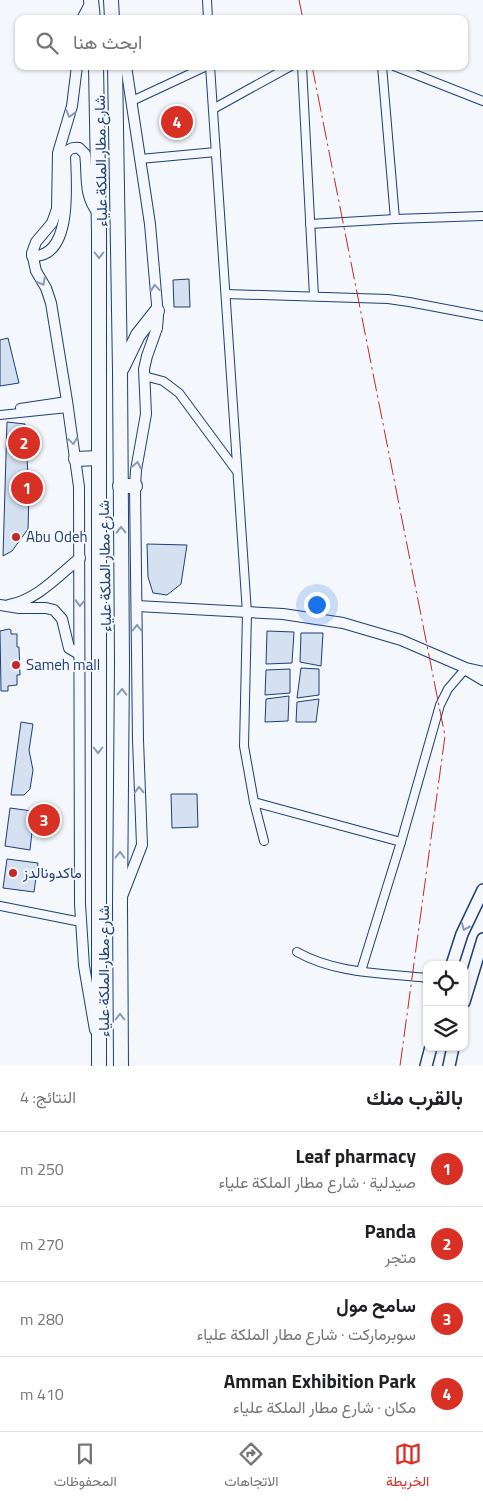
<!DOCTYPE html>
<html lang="ar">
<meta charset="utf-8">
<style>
body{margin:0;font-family:"Titillium Web",Vazirmatn,sans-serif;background:#f6f6f6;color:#202124;direction:rtl}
.controls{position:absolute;right:15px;bottom:15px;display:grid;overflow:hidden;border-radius:10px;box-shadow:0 1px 4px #0004}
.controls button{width:45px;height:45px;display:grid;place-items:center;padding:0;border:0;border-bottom:1px solid #e0e0e0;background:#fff;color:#202124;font:25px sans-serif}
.you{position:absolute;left:316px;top:604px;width:18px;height:18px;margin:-12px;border:4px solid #fff;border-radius:50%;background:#1a73e8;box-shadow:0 0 0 8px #1a73e833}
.badge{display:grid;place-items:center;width:32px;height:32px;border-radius:50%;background:#d93025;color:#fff;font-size:16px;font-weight:700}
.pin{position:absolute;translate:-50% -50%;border:2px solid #fff;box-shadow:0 1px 5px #0006}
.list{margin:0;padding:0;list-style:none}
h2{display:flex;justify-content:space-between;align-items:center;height:65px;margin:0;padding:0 20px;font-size:21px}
h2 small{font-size:16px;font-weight:400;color:#757577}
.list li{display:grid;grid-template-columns:32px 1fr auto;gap:15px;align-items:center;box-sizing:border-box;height:75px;padding:0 20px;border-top:1px solid #e0e0e0}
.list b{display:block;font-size:19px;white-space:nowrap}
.list p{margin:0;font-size:16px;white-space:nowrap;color:#757577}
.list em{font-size:16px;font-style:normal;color:#757577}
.icon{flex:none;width:28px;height:28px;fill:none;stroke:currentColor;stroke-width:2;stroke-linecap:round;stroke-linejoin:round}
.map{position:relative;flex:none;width:483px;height:1066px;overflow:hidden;direction:ltr}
.search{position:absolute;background:#fff;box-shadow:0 1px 4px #0004;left:15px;right:15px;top:15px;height:55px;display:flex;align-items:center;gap:12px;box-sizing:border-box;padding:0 18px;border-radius:10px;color:#757577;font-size:19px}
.sheet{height:365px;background:#fff}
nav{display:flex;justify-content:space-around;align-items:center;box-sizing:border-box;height:70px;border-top:1px solid #e0e0e0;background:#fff;font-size:14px;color:#757577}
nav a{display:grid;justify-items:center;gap:2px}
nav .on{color:#d93025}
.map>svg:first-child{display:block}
.building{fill:#d5e0f0;stroke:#1d3f73}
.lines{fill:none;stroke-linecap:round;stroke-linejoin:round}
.street-casing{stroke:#1d3f73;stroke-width:10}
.secondary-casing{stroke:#1d3f73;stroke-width:12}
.primary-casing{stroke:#1d3f73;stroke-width:14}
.highway-casing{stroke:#1d3f73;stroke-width:16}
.street{stroke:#f4f7fb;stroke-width:8}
.secondary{stroke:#f4f7fb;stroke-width:10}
.primary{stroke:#f4f7fb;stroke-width:11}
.highway{stroke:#f4f7fb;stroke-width:14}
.power{stroke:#c62828;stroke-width:1;stroke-dasharray:18 4 2.5 4;stroke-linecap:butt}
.oneway{stroke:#889bb7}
.poi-dot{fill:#c62828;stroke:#f4f7fb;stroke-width:2}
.labels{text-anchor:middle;stroke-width:4;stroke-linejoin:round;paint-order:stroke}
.street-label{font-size:15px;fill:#1d3f73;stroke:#f4f7fb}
.poi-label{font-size:15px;fill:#1d3f73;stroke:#f4f7fb;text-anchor:start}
</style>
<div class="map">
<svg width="483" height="1066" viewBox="0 0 483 1066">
<rect width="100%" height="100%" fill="#f4f7fb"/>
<g class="building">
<polygon points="189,279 190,307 174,307 173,280"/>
<polygon points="8,338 19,383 0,386 0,340"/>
<polygon points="7,422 25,424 29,493 28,529 12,551 3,556"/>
<polygon points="147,544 187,545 181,584 167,595 153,593 148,577"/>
<polygon points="9,629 11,630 11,634 17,634 17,647 19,647 20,675 17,675 17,685 8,686 8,691 1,691 0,631"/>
<polygon points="267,631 294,632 292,663 266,664"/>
<polygon points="301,633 323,633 321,666 300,662"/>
<polygon points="301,668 319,669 319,695 297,698"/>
<polygon points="290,669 290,693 265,695 266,670"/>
<polygon points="289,696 288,721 265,722 266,699"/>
<polygon points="319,699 316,722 296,722 297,702"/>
<polygon points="21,722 33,724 29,750 33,770 30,789 24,795 11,795"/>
<polygon points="171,794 197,794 198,827 172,828"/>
<polygon points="10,808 32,811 30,829 32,832 30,850 5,846"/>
<polygon points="7,859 38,863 34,892 3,888"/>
</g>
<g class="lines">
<defs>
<g id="street">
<polyline points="207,0 208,19"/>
<polyline points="210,66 247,613 244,746 254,802 264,841"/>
<polyline points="302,66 314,296"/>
<polyline points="382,66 395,219"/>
<polyline points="394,66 483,101"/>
<polyline points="132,101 207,66"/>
<polyline points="213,109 291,66"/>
<polyline points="140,159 216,152"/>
<polyline points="310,224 395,219 483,216"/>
<polyline points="226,294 388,299 409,302 483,316"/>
<polyline points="144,376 163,381 179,393 236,470"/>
<polyline points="20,408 67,401"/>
<polyline points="0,415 68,408"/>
<polyline points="254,802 401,842"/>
<polyline points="0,906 81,922"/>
<path d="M297,952C336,974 383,973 427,978"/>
<polyline points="361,971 401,842 440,705 448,689 466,668"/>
</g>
<g id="secondary">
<polyline points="82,19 91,2"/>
<polyline points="77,66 72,106 58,153 57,209 52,223 36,242 32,253 36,271 46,288 51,303 67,401 79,487 80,904 84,966 95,1030"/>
<path d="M32,256C73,258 66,184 65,157C66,150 71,147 79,148L85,154C88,175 83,195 98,213"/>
<polyline points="0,605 19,608 46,608 54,610 62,619 69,648 79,654"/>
<path d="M9,605C37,600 59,575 80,558"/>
<polyline points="137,606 283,614 343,623 401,640 466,668 483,672"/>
<polyline points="468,671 483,680"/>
<polyline points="123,894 142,845 138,740 135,486 136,470 146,414 144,369 147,356 157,328 158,316 150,224 126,66"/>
</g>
<g id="primary">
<polyline points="452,965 462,934 483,890"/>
<polyline points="464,1002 483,939"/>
<polyline points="426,1066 431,1047"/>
<polyline points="449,1066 453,1047"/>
</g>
<g id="highway">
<polyline points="91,0 93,19"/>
<polyline points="111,0 112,19"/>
<polyline points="96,66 99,233 99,1066"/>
<polyline points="115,66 120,371 122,663 120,905 121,1066"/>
<polyline points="122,368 138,335 157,311"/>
<polyline points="76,459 99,458"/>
<polyline points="120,486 135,486"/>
</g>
</defs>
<use href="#street" class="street-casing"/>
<use href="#secondary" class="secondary-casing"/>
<use href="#primary" class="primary-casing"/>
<use href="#highway" class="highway-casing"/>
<use href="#street" class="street"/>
<use href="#secondary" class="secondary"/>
<use href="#primary" class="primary"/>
<use href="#highway" class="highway"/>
<g class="power">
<polyline points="299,0 303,19"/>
<polyline points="312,66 445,736 400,1066"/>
</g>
</g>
<defs><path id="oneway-chevron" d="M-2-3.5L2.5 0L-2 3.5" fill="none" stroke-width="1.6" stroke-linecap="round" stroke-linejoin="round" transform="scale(1.25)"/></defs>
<g class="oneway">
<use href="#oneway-chevron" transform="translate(70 114) rotate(107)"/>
<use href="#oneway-chevron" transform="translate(99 255) rotate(90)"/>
<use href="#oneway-chevron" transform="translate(42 282) rotate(62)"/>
<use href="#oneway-chevron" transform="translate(155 288) rotate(-95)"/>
<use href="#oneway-chevron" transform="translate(73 441) rotate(82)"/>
<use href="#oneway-chevron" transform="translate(137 465) rotate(-79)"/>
<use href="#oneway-chevron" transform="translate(121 530) rotate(-91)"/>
<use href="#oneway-chevron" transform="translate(80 603) rotate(91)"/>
<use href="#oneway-chevron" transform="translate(137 628) rotate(-90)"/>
<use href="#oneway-chevron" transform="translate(122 692) rotate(-89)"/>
<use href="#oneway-chevron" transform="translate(98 750) rotate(90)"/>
<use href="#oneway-chevron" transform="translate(139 790) rotate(-93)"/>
<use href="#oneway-chevron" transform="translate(120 855) rotate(-89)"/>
<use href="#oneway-chevron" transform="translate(465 927) rotate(114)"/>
<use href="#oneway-chevron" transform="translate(120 1017) rotate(-90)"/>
</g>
<g class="poi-dot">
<circle cx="16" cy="537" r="5"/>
<circle cx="16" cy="665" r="5"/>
<circle cx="13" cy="873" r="5"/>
</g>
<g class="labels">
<g class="street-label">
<text transform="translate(101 161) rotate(-91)" y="5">شارع مطار الملكة علياء</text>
<text transform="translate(105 566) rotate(-91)" y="5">شارع مطار الملكة علياء</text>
<text transform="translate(104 971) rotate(-90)" y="5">شارع مطار الملكة علياء</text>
</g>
<g class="poi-label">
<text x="26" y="542">Abu Odeh</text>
<text x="26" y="670">Sameh mall</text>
<text x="23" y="878">ماكدونالدز</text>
</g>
</g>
</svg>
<div class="controls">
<button><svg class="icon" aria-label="locate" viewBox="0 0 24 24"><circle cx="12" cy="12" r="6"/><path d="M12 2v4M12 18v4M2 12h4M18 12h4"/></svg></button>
<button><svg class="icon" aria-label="layers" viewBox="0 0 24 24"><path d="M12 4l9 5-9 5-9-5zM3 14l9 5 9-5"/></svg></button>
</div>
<div class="you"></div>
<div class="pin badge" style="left:27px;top:488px">1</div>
<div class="pin badge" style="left:24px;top:443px">2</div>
<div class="pin badge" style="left:44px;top:820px">3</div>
<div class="pin badge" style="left:177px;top:122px">4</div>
<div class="search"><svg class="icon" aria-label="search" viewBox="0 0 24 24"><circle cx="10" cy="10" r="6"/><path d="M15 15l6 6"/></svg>ابحث هنا</div>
</div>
<section class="sheet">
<h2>بالقرب منك<small>النتائج: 4</small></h2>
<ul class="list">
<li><span class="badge">1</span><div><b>Leaf pharmacy</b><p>صيدلية · شارع مطار الملكة علياء</p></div><em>250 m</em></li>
<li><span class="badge">2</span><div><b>Panda</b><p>متجر</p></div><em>270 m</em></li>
<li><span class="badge">3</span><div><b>سامح مول</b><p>سوبرماركت · شارع مطار الملكة علياء</p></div><em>280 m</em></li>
<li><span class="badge">4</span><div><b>Amman Exhibition Park</b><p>مكان · شارع مطار الملكة علياء</p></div><em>410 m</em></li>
</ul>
</section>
<nav>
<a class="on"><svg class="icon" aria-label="map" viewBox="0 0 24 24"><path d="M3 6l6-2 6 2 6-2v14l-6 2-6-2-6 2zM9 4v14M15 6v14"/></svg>الخريطة</a>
<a><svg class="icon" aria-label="directions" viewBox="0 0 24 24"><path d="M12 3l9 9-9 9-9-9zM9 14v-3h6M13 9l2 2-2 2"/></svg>الاتجاهات</a>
<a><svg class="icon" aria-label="saved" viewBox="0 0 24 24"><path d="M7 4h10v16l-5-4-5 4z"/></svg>المحفوظات</a>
</nav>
